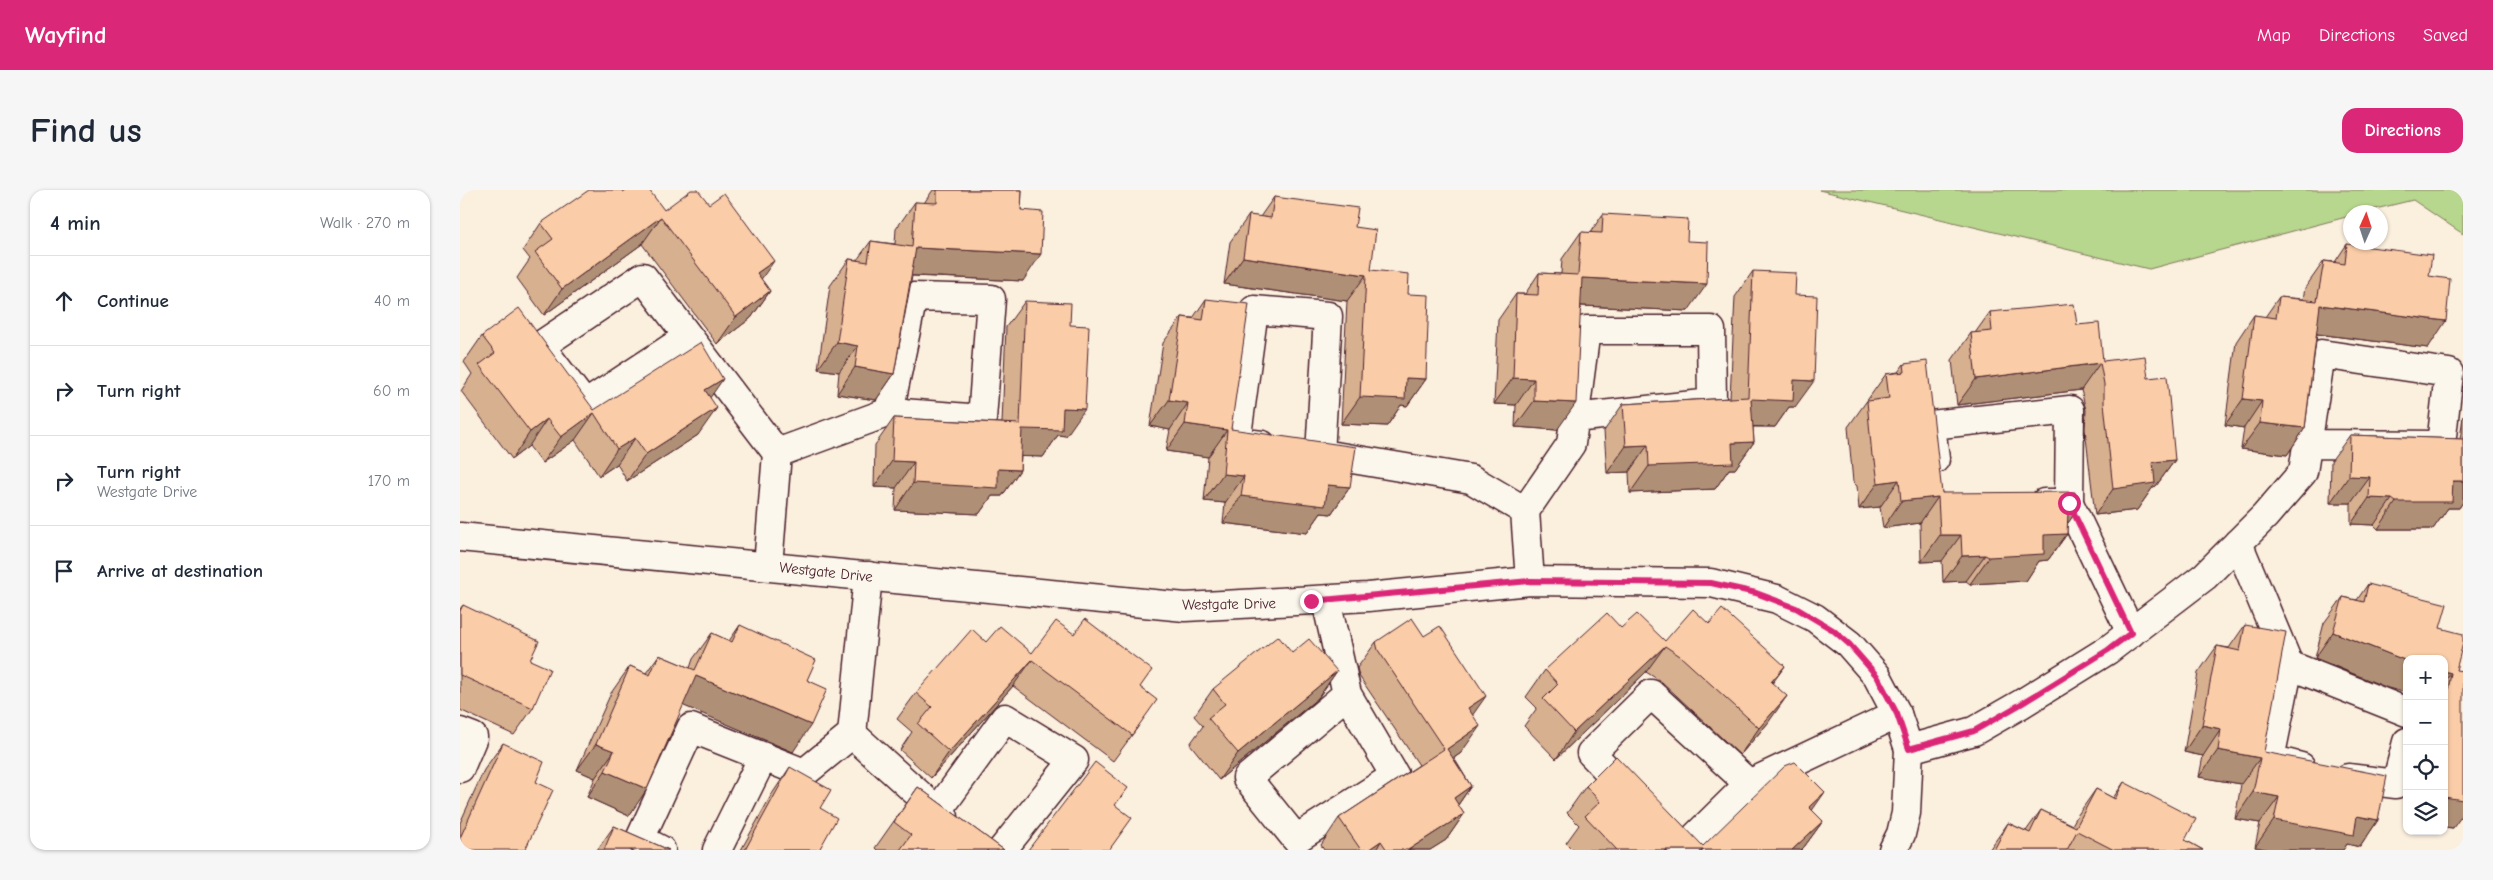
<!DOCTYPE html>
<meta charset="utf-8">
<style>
body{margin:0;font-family:"Comic Neue",sans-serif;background:#f6f6f7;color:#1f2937}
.controls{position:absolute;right:15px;bottom:15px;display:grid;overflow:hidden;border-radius:10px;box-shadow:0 1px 4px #0004}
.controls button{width:45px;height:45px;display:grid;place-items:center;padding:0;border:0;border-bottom:1px solid #e0e1e3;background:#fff;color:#1f2937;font:25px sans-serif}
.compass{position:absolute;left:1883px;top:15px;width:45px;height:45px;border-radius:50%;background:#fff;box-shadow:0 1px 4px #0004;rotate:3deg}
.stop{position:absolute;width:15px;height:15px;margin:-11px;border:4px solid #db2777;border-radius:50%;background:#fff}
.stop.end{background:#db2777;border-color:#fff;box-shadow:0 1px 5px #0008}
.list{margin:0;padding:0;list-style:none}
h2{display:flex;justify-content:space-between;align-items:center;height:65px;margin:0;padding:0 20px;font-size:21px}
h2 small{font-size:16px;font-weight:400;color:#747a83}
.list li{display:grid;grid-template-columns:32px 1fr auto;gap:15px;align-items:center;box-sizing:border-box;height:90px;padding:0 20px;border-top:1px solid #e0e1e3}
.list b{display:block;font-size:19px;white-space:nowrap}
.list p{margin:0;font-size:16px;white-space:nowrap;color:#747a83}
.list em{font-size:16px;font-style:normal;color:#747a83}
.icon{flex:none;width:28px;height:28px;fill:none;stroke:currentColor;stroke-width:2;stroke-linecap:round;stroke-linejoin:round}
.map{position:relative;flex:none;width:2003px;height:660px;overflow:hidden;border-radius:15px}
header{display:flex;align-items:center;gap:30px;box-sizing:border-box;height:70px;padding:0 25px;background:#db2777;color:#fff}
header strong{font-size:24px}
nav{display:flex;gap:28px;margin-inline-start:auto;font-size:18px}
.intro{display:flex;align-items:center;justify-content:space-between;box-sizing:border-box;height:120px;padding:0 30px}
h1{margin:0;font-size:35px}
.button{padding:12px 22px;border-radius:15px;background:#db2777;color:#fff;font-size:18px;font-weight:700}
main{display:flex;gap:30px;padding:0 30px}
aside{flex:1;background:#fff;border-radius:15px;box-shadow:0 1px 4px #0004}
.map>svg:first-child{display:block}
.green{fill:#b7d68e;stroke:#807a5c}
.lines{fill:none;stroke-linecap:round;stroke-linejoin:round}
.minor-casing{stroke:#4a1f2b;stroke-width:31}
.minor{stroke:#fbf7ec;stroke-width:28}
.wall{fill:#d7b090;stroke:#4a1f2b}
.shaded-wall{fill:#af9076;stroke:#4a1f2b}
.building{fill:#facda8;stroke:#4a1f2b}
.route{stroke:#db2777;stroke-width:6}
.labels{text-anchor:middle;stroke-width:4.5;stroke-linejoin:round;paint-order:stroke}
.street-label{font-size:15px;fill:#4a1f2b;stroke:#fbf7ec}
</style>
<header>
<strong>Wayfind</strong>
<nav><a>Map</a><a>Directions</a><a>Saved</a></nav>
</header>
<div class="intro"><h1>Find us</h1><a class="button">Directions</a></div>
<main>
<aside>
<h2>4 min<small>Walk · 270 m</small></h2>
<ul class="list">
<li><svg class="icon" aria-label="ahead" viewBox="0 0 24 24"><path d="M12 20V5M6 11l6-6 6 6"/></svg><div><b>Continue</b></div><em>40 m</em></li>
<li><svg class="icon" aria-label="right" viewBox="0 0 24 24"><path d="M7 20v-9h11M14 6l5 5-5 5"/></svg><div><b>Turn right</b></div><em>60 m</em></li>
<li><svg class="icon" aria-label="right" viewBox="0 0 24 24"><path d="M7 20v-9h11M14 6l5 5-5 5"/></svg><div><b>Turn right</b><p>Westgate Drive</p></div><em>170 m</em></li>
<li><svg class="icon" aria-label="arrive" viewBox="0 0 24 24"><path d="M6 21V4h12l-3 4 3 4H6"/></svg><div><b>Arrive at destination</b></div></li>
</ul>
</aside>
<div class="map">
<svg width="2003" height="660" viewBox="0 0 2003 660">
<rect width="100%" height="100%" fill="#fbefde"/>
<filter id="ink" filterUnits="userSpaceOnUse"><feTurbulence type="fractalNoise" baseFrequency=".02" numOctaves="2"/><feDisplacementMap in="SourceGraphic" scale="10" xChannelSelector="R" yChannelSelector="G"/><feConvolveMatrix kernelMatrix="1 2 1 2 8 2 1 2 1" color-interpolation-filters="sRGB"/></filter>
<g filter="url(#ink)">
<polygon class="green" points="1359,0 2003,0 2003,44 1953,10 1903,22 1890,22 1890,26 1689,79"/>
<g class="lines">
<defs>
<g id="minor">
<polyline points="228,147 125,215 80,156 183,87 317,263 308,376"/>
<polyline points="802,255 776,252 794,120 868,126 860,264"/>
<polyline points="317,263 429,222 453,107 531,109 522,229 429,222"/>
<polyline points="857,263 1011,289 1065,321"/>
<polyline points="1475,269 1471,235 1610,220 1609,313"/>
<polyline points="1584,313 1609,313 1671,443"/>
<polyline points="0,347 725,417 908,407 1070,391 1251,393 1317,409 1355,428 1389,454 1417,486 1437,524 1449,559 1446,623 1441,644 1433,660"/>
<polyline points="1778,353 1829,475 1810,569 1841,577"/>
<polyline points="1070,391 1065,321 1111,254 1126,140 1251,140 1252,213 1114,228"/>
<polyline points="866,410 887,504 787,588 836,649 935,586 887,504"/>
<polyline points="1829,475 1947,522"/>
<polyline points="0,542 13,547 0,578"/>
<polyline points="392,544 484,627"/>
<polyline points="1449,559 1514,541 1561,514 1648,460 1745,386 1805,326 1843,282 1861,164 1989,183 1981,255 1847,254"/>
<polyline points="1888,588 1936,594 1947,552"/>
<polyline points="1171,604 1131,563 1191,504 1289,594 1437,524"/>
<polyline points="477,622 545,528 614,570 542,660"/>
<polyline points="1208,642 1224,658 1289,594"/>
<polyline points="201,660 180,649 231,538 344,583 392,544 408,386"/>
<polyline points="257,660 303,567"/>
</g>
</defs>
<use href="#minor" class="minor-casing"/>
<use href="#minor" class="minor"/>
</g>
<g class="wall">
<polygon points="473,0 562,0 561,20 563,91 452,86 434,184 416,210 377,204 379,182 358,179 370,96 389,69 397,70 411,51 435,54 436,39 455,12 464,13"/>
<polygon points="163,2 204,20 301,89 310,101 291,128 257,154 182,54 84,125 57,88 70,69 63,60 81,33"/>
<polygon points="814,7 895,37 911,80 948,104 966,189 947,216 941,215 927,236 881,234 887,111 764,94 770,52 789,25 800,27"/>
<polygon points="1143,24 1227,51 1228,121 1121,116 1097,240 1055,237 1056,215 1034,214 1038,130 1056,104 1065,104 1079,83 1101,84 1102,69 1121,42 1130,43"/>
<polygon points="1887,54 1969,86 1968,158 1857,144 1845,238 1827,265 1781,259 1784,238 1765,235 1776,152 1794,125 1805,127 1819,107 1843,109 1845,98 1864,71 1875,72"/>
<polygon points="1293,81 1335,217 1329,217 1315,237 1293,237 1294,252 1275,279 1269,279 1255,299 1170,303 1169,282 1147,283 1144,241 1163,214 1270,208 1275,107"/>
<polygon points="746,109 771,239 890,297 871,324 861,323 847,343 763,333 765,313 744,311 748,267 706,261 710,240 690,236 703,153 722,127 733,128"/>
<polygon points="565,111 606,246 598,245 583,267 561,266 560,280 542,306 532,306 519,324 435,320 436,298 414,297 415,255 434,228 542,233 546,137"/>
<polygon points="1530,122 1617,135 1643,171 1688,188 1715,270 1696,296 1693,297 1677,320 1635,325 1625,239 1626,220 1621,200 1497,215 1492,170 1511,143 1515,143"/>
<polygon points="22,146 134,220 250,208 238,245 167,291 157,274 139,286 115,250 82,273 69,256 52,269 1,201 12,184 4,172"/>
<polygon points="1444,174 1482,303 1616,322 1607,334 1607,344 1588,370 1579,371 1566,391 1510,394 1506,391 1483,392 1482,371 1461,372 1460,333 1423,338 1420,317 1399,319 1397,296 1393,292 1388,237 1426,184 1438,182"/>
<polygon points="2003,226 2003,312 1999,318 1988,318 1973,339 1918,339 1914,335 1891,334 1891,313 1870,313 1871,271 1890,245 2000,249"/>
<polygon points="1908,394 1980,438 1996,480 1993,638 1984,637 1984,469 1928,498 1855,468 1864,433 1883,407 1897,410"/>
<polygon points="3,415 70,470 73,518 54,545 0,520 0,419"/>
<polygon points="280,435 347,490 333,562 223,515 169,626 127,607 135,588 117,580 151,503 170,476 186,483 199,465 230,478 233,469 252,443 269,451"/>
<polygon points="1785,435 1804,562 1918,630 1900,657 1887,654 1883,660 1811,660 1795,657 1800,633 1775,629 1781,594 1739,587 1743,566 1724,562 1738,483 1757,456 1769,458"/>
<polygon points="1161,438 1205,451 1308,533 1280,565 1202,492 1186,482 1096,569 1064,536 1077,518 1066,507 1085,480"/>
<polygon points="526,452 572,463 680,497 678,537 653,571 553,496 471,588 440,560 452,542 437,529 456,503"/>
<polygon points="916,452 1013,525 1001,563 994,568 1011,596 998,615 1004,624 986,650 970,660 864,660 861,655 879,628 959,575 899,486 897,478"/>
<polygon points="832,463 877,481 858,508 759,590 730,554 743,536 734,526 753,499"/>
<polygon points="43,553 76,592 0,660 0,633 24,580"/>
<polygon points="330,577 360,618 359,660 281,660 312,604"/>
<polygon points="1664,592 1725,650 1743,660 1529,660 1548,633 1566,641 1581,620 1612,635 1617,626 1636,599 1653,608"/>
<polygon points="1126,596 1243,656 1352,620 1363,631 1344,657 1341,660 1113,660 1106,653 1119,635 1107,623"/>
<polygon points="458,597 544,660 417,660 415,658"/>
<polygon points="154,636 209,660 137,660"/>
</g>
<g class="shaded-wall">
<polygon points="201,27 182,54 84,125 102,99"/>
<polygon points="456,58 581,64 563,91 438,85"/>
<polygon points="783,67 906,85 887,111 764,94"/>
<polygon points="314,71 295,98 297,83"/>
<polygon points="1122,88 1247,94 1228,121 1104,115"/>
<polygon points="310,101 291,128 257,154 276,127"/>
<polygon points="1860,115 1986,131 1968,158 1842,142"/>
<polygon points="377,152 398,156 379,182 358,179"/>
<polygon points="1640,173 1621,200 1497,215 1516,189"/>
<polygon points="395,177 434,184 416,210 377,204"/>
<polygon points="946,188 966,189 947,216 941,215 927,236 881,234 900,207"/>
<polygon points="1053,188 1074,189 1056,215 1034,214"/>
<polygon points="263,189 245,215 245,200"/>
<polygon points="1334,190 1354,191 1335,217 1329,217 1315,237 1273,236 1291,209"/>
<polygon points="1783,209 1802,211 1784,238 1765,235"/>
<polygon points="709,210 728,213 710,240 690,236"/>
<polygon points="1074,211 1116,213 1097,240 1055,237"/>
<polygon points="257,218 238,245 167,291 186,264"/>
<polygon points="603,218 625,219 606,246 598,245 583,267 543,266 562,239"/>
<polygon points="134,223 115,250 82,273 101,247"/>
<polygon points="87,229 69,256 52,269 70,242"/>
<polygon points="1800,233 1845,238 1827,265 1781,259"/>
<polygon points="725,234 767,240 748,267 706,261"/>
<polygon points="175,248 157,274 139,286 157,259"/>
<polygon points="1294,252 1275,279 1269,279 1255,299 1170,303 1189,276 1272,253"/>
<polygon points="1188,255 1169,282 1147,283 1166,256"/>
<polygon points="1715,270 1696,296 1693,297 1677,320 1635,325 1653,299 1693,272"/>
<polygon points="432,271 454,272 436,298 414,297"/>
<polygon points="538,279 560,280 542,306 532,306 519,324 435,320 453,293"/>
<polygon points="763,284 784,286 765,313 744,311"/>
<polygon points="1889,286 1910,287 1891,313 1870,313"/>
<polygon points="1439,290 1420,317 1399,319 1418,293"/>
<polygon points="1993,291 2003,291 2003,312 1999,318 1988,318 1973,339 1918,339 1936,312"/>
<polygon points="868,295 890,297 871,324 861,323 847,343 763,333 781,306"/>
<polygon points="1478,307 1460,333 1423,338 1441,311"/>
<polygon points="1909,308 1932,309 1914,335 1891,334"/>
<polygon points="1608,322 1616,322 1600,344 1607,344 1588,370 1579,371 1566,391 1510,394 1529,367 1584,345"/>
<polygon points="1480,345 1501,345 1482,371 1461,372"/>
<polygon points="1525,365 1506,391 1483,392 1502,366"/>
<polygon points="1873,442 1947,471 1947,503 1928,498 1855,468"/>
<polygon points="1205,456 1186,482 1096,569 1114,542"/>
<polygon points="572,470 553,496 471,588 489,562"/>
<polygon points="1325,476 1306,502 1311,492"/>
<polygon points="877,481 858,508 759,590 778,563"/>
<polygon points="1984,481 1991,483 1984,493"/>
<polygon points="236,486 351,535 333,562 217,513"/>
<polygon points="1026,506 1007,533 1008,518"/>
<polygon points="1327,506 1308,533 1280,565 1299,538"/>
<polygon points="1742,535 1761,539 1743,566 1724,562"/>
<polygon points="1020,536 1001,563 969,585 987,559"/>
<polygon points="136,554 154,561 135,588 117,580"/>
<polygon points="1758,560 1800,568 1781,594 1739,587"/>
<polygon points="145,581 187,599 169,626 127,607"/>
<polygon points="1011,596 993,622 994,608"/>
<polygon points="1365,602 1346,629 1349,617"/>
<polygon points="1793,602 1819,607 1800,633 1775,629"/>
<polygon points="2003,605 2003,624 1993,638 1984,637 1984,607"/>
<polygon points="1004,624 986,650 970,660 948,660"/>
<polygon points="1897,626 1918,630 1900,657 1887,654 1883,660 1811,660 1795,657 1814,630"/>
<polygon points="1363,631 1344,657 1341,660 1332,660"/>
<polygon points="921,651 916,660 908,660"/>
</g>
<g class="building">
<polygon points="129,0 162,0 163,2 166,0 189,0 204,20 231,0 238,0 249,14 264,3 314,71 297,83 310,101 276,127 201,27 102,99 75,62 93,49 81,33"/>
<polygon points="477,0 562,0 561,20 583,22 581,64 456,58 434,184 395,177 398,156 377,152 389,69 408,72 411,51 452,57 455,12 477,13"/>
<polygon points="814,7 898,18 895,37 916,40 911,80 949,84 948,104 969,105 966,189 946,188 945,209 900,207 906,85 783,67 789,25 811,28"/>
<polygon points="1143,24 1228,29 1227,51 1248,52 1247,94 1122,88 1116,213 1074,211 1074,189 1053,188 1056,104 1078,105 1079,83 1118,85 1121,42 1142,43"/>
<polygon points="1887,54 1972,65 1969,86 1990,89 1986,131 1860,115 1845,238 1800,233 1802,211 1783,209 1794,125 1816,128 1819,107 1857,111 1864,71 1885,74"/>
<polygon points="1293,81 1336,83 1335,105 1357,106 1354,191 1334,190 1333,211 1291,209 1294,252 1272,253 1273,273 1189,276 1188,255 1166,256 1163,214 1288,207"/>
<polygon points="746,109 789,114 771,239 896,257 890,297 868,295 865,316 781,306 784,286 763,284 767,240 725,234 728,213 709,210 722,127 743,130"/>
<polygon points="565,111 611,113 610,135 629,136 625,219 603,218 602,240 562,239 560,280 538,279 538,298 453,293 454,272 432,271 434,228 560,234"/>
<polygon points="1614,114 1617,135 1639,133 1643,171 1685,166 1688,188 1707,186 1715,270 1693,272 1695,293 1653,299 1644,213 1644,194 1640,173 1516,189 1511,143 1532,141 1530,122"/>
<polygon points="59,118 134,220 241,152 263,189 245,200 257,218 186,264 175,248 157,259 134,223 101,247 87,229 70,242 19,175 35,163 22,146"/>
<polygon points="1467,171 1482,303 1615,302 1616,322 1608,322 1607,344 1584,345 1584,364 1529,367 1525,365 1502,366 1501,345 1480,345 1478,307 1441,311 1439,290 1418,293 1415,270 1412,266 1407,211 1429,208 1426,184 1445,182 1444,174"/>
<polygon points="1890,245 2003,249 2003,291 1993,291 1992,312 1936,312 1932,309 1909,308 1910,287 1889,286"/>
<polygon points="1908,394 1987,414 1980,438 2003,444 2003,453 1996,480 2003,481 2003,610 1984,607 1984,525 1991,483 1984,481 1984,469 1947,469 1947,471 1873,442 1883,407 1904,412"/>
<polygon points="3,415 79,451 70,470 90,479 73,518 0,485 0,421"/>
<polygon points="1233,419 1249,434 1262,419 1325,476 1311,492 1327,506 1299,538 1220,466 1205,456 1114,542 1083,509 1098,494 1085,480 1147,423 1161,438 1177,424 1205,451"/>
<polygon points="952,428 964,446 980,436 1026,506 1008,518 1020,536 987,559 1011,596 994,608 1004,624 948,660 927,660 921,651 908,660 901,660 879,628 984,559 918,460 916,452"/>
<polygon points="625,429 692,480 680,497 697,510 672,545 572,470 489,562 458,534 472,517 456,503 512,439 526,452 540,436 572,463 596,431 614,444"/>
<polygon points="280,435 356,470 347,490 367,499 351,535 236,486 187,599 145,581 154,561 136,554 170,476 190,485 199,465 235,480 252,443 272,452"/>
<polygon points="1785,435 1826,442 1804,562 1927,586 1918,630 1897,626 1894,645 1814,630 1819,607 1793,602 1800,568 1758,560 1761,539 1742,535 1757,456 1780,461"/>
<polygon points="818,446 832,463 849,449 877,481 778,563 748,528 765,514 753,499"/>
<polygon points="43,553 84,572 76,592 93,600 65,660 0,660 0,648"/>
<polygon points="1156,566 1243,656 1325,576 1335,572 1365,602 1349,617 1363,631 1332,660 1157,660 1125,626 1140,612 1126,596"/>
<polygon points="635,572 668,598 655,615 672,628 649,660 568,660"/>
<polygon points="330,577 371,600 360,618 377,628 359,660 285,660"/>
<polygon points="1664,592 1736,629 1725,650 1743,660 1654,660 1617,641 1607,660 1534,660 1548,633 1570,643 1581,620 1616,637 1636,599 1655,609"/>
<polygon points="458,597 544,660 440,660 451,645 434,632"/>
<polygon points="154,636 209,660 144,660"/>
</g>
</g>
<g class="lines" filter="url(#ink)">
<polyline class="route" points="851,411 1070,391 1251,393 1296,403 1336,418 1373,440 1389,454 1417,486 1437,524 1449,559 1514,541 1561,514 1648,460 1671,443 1609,313"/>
</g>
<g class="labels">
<g class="street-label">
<text transform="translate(366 382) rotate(6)" y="5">Westgate Drive</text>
<text transform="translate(769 414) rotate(-1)" y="5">Westgate Drive</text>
</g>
</g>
</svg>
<div class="controls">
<button>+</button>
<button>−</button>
<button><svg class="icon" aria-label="locate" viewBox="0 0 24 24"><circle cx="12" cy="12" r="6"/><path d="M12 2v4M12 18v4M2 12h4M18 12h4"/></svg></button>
<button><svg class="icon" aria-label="layers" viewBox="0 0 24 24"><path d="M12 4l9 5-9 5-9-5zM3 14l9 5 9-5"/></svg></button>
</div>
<svg class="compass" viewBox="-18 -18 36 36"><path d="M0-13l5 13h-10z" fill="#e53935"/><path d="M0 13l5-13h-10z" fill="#747a83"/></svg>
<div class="stop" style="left:1609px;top:313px"></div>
<div class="stop end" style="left:851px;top:411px"></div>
</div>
</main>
